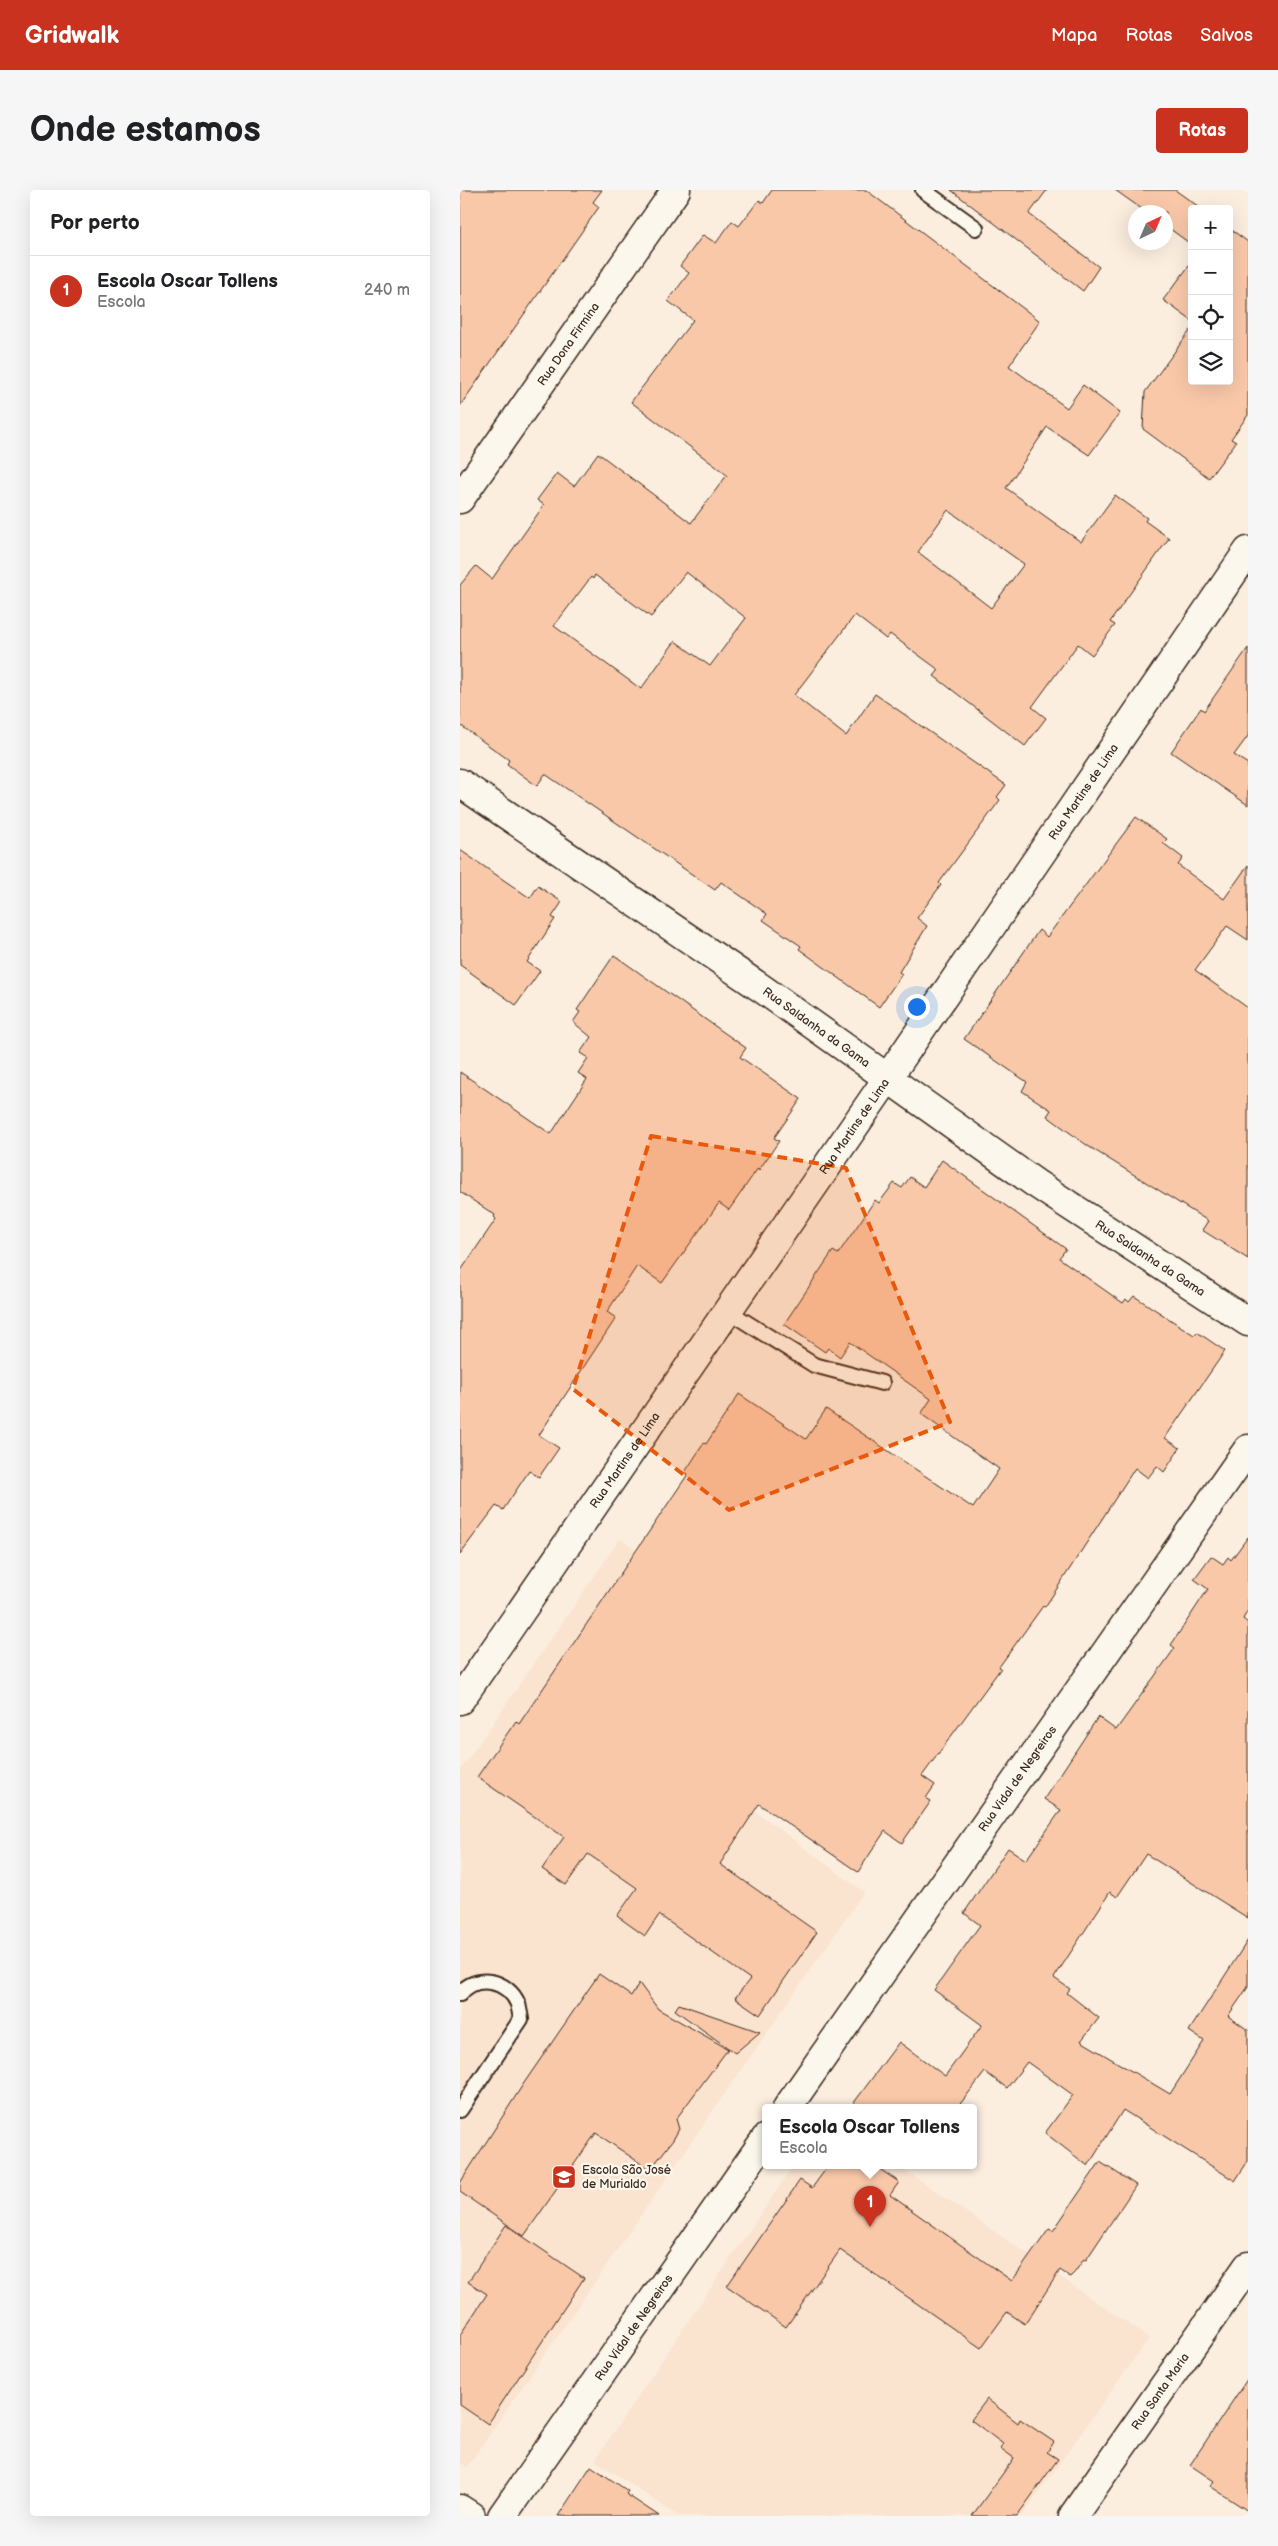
<!DOCTYPE html>
<html lang="pt">
<meta charset="utf-8">
<style>
body{margin:0;font-family:"Balsamiq Sans",sans-serif;background:#f6f6f6;color:#202124}
.controls{position:absolute;right:15px;top:15px;display:grid;overflow:hidden;border-radius:5px;box-shadow:0 5px 20px #0002}
.controls button{width:45px;height:45px;display:grid;place-items:center;padding:0;border:0;border-bottom:1px solid #e0e0e0;background:#fff;color:#202124;font:25px sans-serif}
.compass{position:absolute;left:668px;top:15px;width:45px;height:45px;border-radius:50%;background:#fff;box-shadow:0 5px 20px #0002;rotate:44deg}
.you{position:absolute;left:456px;top:816px;width:18px;height:18px;margin:-12px;border:4px solid #fff;border-radius:50%;background:#1a73e8;box-shadow:0 0 0 8px #1a73e833}
.badge{display:grid;place-items:center;width:32px;height:32px;border-radius:50%;background:#c8321e;color:#fff;font-size:16px;font-weight:700}
.pin{position:absolute;translate:-50% -41px;filter:drop-shadow(0 1px 2px #0008)}
.pin::after{content:'';position:absolute;top:26px;width:18px;height:15px;background:inherit;clip-path:polygon(0 0,100% 0,50% 100%)}
.popup{position:absolute;left:302px;top:1914px;width:215px;height:65px;box-sizing:border-box;display:grid;place-content:center;border-radius:5px;background:#fff;filter:drop-shadow(0 1px 4px #0005);font-size:16px;white-space:nowrap;color:#757577}
.popup b{font-size:19px;color:#202124}
.popup::after{content:'';position:absolute;left:50%;top:100%;margin-left:-10px;border:10px solid transparent;border-top-color:#fff}
.list{margin:0;padding:0;list-style:none}
h2{display:flex;justify-content:space-between;align-items:center;height:65px;margin:0;padding:0 20px;font-size:21px}
h2 small{font-size:16px;font-weight:400;color:#757577}
.list li{display:grid;grid-template-columns:32px 1fr auto;gap:15px;align-items:center;box-sizing:border-box;height:70px;padding:0 20px;border-top:1px solid #e0e0e0}
.list b{display:block;font-size:19px;white-space:nowrap}
.list p{margin:0;font-size:16px;white-space:nowrap;color:#757577}
.list em{font-size:16px;font-style:normal;color:#757577}
.icon{flex:none;width:28px;height:28px;fill:none;stroke:currentColor;stroke-width:2;stroke-linecap:round;stroke-linejoin:round}
.map{position:relative;flex:none;width:788px;height:2326px;overflow:hidden;border-radius:5px}
header{display:flex;align-items:center;gap:30px;box-sizing:border-box;height:70px;padding:0 25px;background:#c8321e;color:#fff}
header strong{font-size:24px}
nav{display:flex;gap:28px;margin-inline-start:auto;font-size:18px}
.intro{display:flex;align-items:center;justify-content:space-between;box-sizing:border-box;height:120px;padding:0 30px}
h1{margin:0;font-size:35px}
.button{padding:12px 22px;border-radius:5px;background:#c8321e;color:#fff;font-size:18px;font-weight:700}
main{display:flex;gap:30px;padding:0 30px}
aside{flex:1;background:#fff;border-radius:5px;box-shadow:0 5px 20px #0002}
.map>svg:first-child{display:block}
.built{fill:#fae3cf}
.building{fill:#f9c8a9;stroke:#3b2a1e;fill-rule:evenodd}
.lines{fill:none;stroke-linecap:round;stroke-linejoin:round}
.service-casing{stroke:#3b2a1e;stroke-width:18}
.minor-casing{stroke:#3b2a1e;stroke-width:31}
.tertiary-casing{stroke:#3b2a1e;stroke-width:31}
.service{stroke:#fbf7ec;stroke-width:14}
.minor{stroke:#fbf7ec;stroke-width:28}
.tertiary{stroke:#fbf7ec;stroke-width:28}
.marked{fill:#e8590c;fill-opacity:0.2;stroke:#e8590c;stroke-width:4;stroke-dasharray:10 6;stroke-linejoin:round}
.labels{text-anchor:middle;stroke-width:4.5;stroke-linejoin:round;paint-order:stroke}
.street-label{font-size:12px;fill:#3b2a1e;stroke:#fbf7ec}
.poi-label{font-size:12px;fill:#3b2a1e;stroke:#fbf7ec;text-anchor:start}
</style>
<header>
<strong>Gridwalk</strong>
<nav><a>Mapa</a><a>Rotas</a><a>Salvos</a></nav>
</header>
<div class="intro"><h1>Onde estamos</h1><a class="button">Rotas</a></div>
<main>
<aside>
<h2>Por perto<small></small></h2>
<ul class="list">
<li><span class="badge">1</span><div><b>Escola Oscar Tollens</b><p>Escola</p></div><em>240 m</em></li>
</ul>
</aside>
<div class="map">
<svg width="788" height="2326" viewBox="0 0 788 2326">
<rect width="100%" height="100%" fill="#fbeedf"/>
<filter id="ink" filterUnits="userSpaceOnUse"><feTurbulence type="fractalNoise" baseFrequency=".02" numOctaves="2"/><feDisplacementMap in="SourceGraphic" scale="10" xChannelSelector="R" yChannelSelector="G"/><feConvolveMatrix kernelMatrix="1 2 1 2 8 2 1 2 1" color-interpolation-filters="sRGB"/></filter>
<g filter="url(#ink)">
<g class="built">
<polygon points="160,1349 314,1453 233,1575 404,1702 7,2277 0,2272 0,1581"/>
<polygon points="333,1976 439,1976 689,2148 562,2326 218,2326 135,2270"/>
</g>
<g class="building">
<polygon points="0,0 142,0 133,12 139,17 0,216"/>
<path d="M312,0H406L580,131L549,176L607,218L623,195L660,223L629,265L587,237L546,298L621,352L655,305L687,328L685,331L709,348L650,432L655,435L632,465L618,454L572,517L586,528L565,556L474,486L479,480L430,444L426,449L395,425L334,505L386,546L415,504L546,595L537,607L540,610L479,693L481,695L457,728L467,736L439,782L442,784L419,817L339,759L341,756L303,730L307,724L261,692L255,700L85,584L77,596L47,574L49,570L0,535V395L16,376L32,389L84,315L77,310L97,283L114,296L138,263L231,333L267,285L171,212L233,130L208,111L229,83L220,76L243,45L256,53L272,31L279,36L299,10L303,13ZM488,320L564,374L531,418L458,362ZM226,382L286,428L250,476L215,451L181,499L94,436L131,387L133,389L135,385L191,427Z"/>
<polygon points="491,0 587,0 569,24 639,77 623,101"/>
<polygon points="655,0 715,0 742,19 732,19 732,55 706,36 706,22 686,22"/>
<polygon points="769,38 788,52 788,225 771,249 776,252 749,288 683,239 685,202 732,138 732,191 769,191"/>
<polygon points="732,72 732,131 703,110"/>
<polygon points="788,458 788,546 774,565 788,574 788,615 711,562 741,518 744,521"/>
<polygon points="676,627 707,649 703,653 723,668 718,675 764,709 788,675 788,750 767,736 735,780 788,818 788,1069 742,1040 748,1031 628,956 587,926 591,920 562,901 567,892 504,849 579,740 587,747"/>
<polygon points="0,660 70,708 78,696 102,712 92,727 95,729 67,772 80,781 56,815 0,775"/>
<polygon points="154,765 286,858 280,867 341,909 314,948 319,951 299,980 298,978 269,1020 259,1013 202,1093 177,1076 147,1122 156,1128 79,1245 99,1258 79,1287 69,1281 43,1320 36,1316 0,1364 0,1082 36,1029 34,1027 35,1025 0,1002 0,882 91,944 127,889 118,883 128,868 120,863 131,847 113,832 120,822 117,820"/>
<polygon points="482,970 606,1059 599,1068 663,1113 666,1109 669,1112 674,1106 734,1145 737,1142 765,1161 705,1248 720,1258 704,1282 697,1276 688,1288 675,1278 585,1417 583,1416 539,1477 541,1478 462,1586 475,1595 466,1608 471,1611 442,1653 425,1641 398,1682 299,1614 260,1674 357,1742 300,1825 275,1808 290,1789 199,1725 185,1746 157,1726 177,1698 128,1664 106,1695 82,1679 104,1647 17,1587 56,1531 59,1534 228,1284 225,1282 244,1253 246,1254 279,1204 346,1249 366,1219 513,1318 539,1279 461,1224 471,1209 390,1152 380,1167 368,1158 365,1162 324,1134 373,1061 378,1064 415,1010 419,1013 434,993 442,998 450,987 464,997"/>
<polygon points="788,1347 788,1420 783,1429 788,1433 788,1728 686,1664 657,1707 650,1702 594,1788 610,1799 607,1803 639,1828 621,1851 710,1904 744,1851 729,1841 788,1750 788,1797 768,1826 788,1840 788,1971 775,1991 663,1920 628,1976 585,1943 613,1905 567,1872 547,1898 525,1882 497,1918 390,1918 439,1852 485,1886 522,1835 474,1800 520,1735 504,1723 548,1658 566,1670 601,1620 584,1609 638,1527 656,1540 715,1458 711,1455 748,1399 734,1389 751,1366 763,1374 768,1367 771,1370"/>
<polygon points="139,1784 171,1806 179,1793 198,1819 268,1859 216,1929 219,1939 213,1950 190,1980 136,1943 64,2046 0,2002 0,1993 64,1893"/>
<polygon points="219,1814 300,1842 275,1863 215,1820"/>
<polygon points="640,1972 676,1995 626,2070 624,2069 615,2082 610,2087 600,2080 565,2134 547,2122 521,2158 380,2060 326,2137 267,2096 340,1990 352,1998 368,1976 415,1976 439,1992 430,2005 552,2091 589,2039 593,2041"/>
<polygon points="46,2035 124,2088 28,2234 0,2215 0,2145 27,2104 8,2092"/>
<polygon points="788,2188 788,2321 750,2296 754,2291 730,2275"/>
<polygon points="527,2209 558,2233 560,2229 594,2252 587,2262 598,2269 557,2326 512,2326 554,2268 540,2258 543,2254 511,2230"/>
<polygon points="131,2276 168,2301 166,2304 199,2326 98,2326"/>
</g>
<g class="lines">
<defs>
<g id="service">
<polyline points="463,0 516,38"/>
<polyline points="268,1121 354,1175 422,1193"/>
<path d="M0,1804C16,1783 48,1790 58,1814C59,1818 60,1824 61,1829L0,1920"/>
</g>
<g id="minor">
<path id="s1" d="M0,309L216,0"/>
<path id="s2" d="M0,1510L427,889"/>
<path id="s3" d="M327,1918L788,1259"/>
<polyline points="0,2319 11,2326"/>
<path id="s4" d="M42,2326L306,1948"/>
<path id="s5" d="M613,2326L788,2076"/>
</g>
<g id="tertiary">
<path id="s6" d="M0,593L304,800L575,993L788,1132"/>
<path id="s7" d="M427,889L788,361"/>
</g>
</defs>
<use href="#service" class="service-casing"/>
<use href="#minor" class="minor-casing"/>
<use href="#tertiary" class="tertiary-casing"/>
<use href="#service" class="service"/>
<use href="#minor" class="minor"/>
<use href="#tertiary" class="tertiary"/>
</g>
</g>
<path class="marked" d="M191,946L386,978L490,1232L269,1320L113,1199Z"/>
<defs>
<symbol id="school-square" viewBox="-11 -11 22 22"><rect x="-9" y="-9" width="18" height="18" rx="4" fill="#c8321e" stroke="#fbf7ec"/><path d="M0-5L7-2L0 1L-7-2ZM-4 1L0 2.5L4 1V4Q0 6-4 4Z" fill="#fff"/></symbol>
</defs>
<g fill-rule="evenodd">
<use href="#school-square" x="90" y="1973" width="28" height="28"/>
</g>
<g class="labels">
<g class="street-label">
<text dy="4" stroke="none"><textPath href="#s1" startOffset="189">Rua Dona Firmina</textPath></text>
<text dy="4" stroke="none"><textPath href="#s7" startOffset="348">Rua Martins de Lima</textPath></text>
<text dy="4" stroke="none"><textPath href="#s6" startOffset="432">Rua Saldanha da Gama</textPath></text>
<text dy="4" stroke="none"><textPath href="#s2" startOffset="696">Rua Martins de Lima</textPath></text>
<text dy="4" stroke="none"><textPath href="#s6" startOffset="838">Rua Saldanha da Gama</textPath></text>
<text dy="4" stroke="none"><textPath href="#s2" startOffset="291">Rua Martins de Lima</textPath></text>
<text dy="4" stroke="none"><textPath href="#s3" startOffset="402">Rua Vidal de Negreiros</textPath></text>
<text dy="4" stroke="none"><textPath href="#s4" startOffset="230">Rua Vidal de Negreiros</textPath></text>
<text dy="4" stroke="none"><textPath href="#s5" startOffset="152">Rua Santa Maria</textPath></text>
</g>
<g class="poi-label">
<text x="122" y="1984">Escola São José<tspan x="122" dy="14">de Murialdo</tspan></text>
</g>
</g>
</svg>
<div class="controls">
<button>+</button>
<button>−</button>
<button><svg class="icon" aria-label="locate" viewBox="0 0 24 24"><circle cx="12" cy="12" r="6"/><path d="M12 2v4M12 18v4M2 12h4M18 12h4"/></svg></button>
<button><svg class="icon" aria-label="layers" viewBox="0 0 24 24"><path d="M12 4l9 5-9 5-9-5zM3 14l9 5 9-5"/></svg></button>
</div>
<svg class="compass" viewBox="-18 -18 36 36"><path d="M0-13l5 13h-10z" fill="#e53935"/><path d="M0 13l5-13h-10z" fill="#757577"/></svg>
<div class="you"></div>
<div class="pin badge" style="left:410px;top:2037px">1</div>
<div class="popup"><b>Escola Oscar Tollens</b>Escola</div>
</div>
</main>
